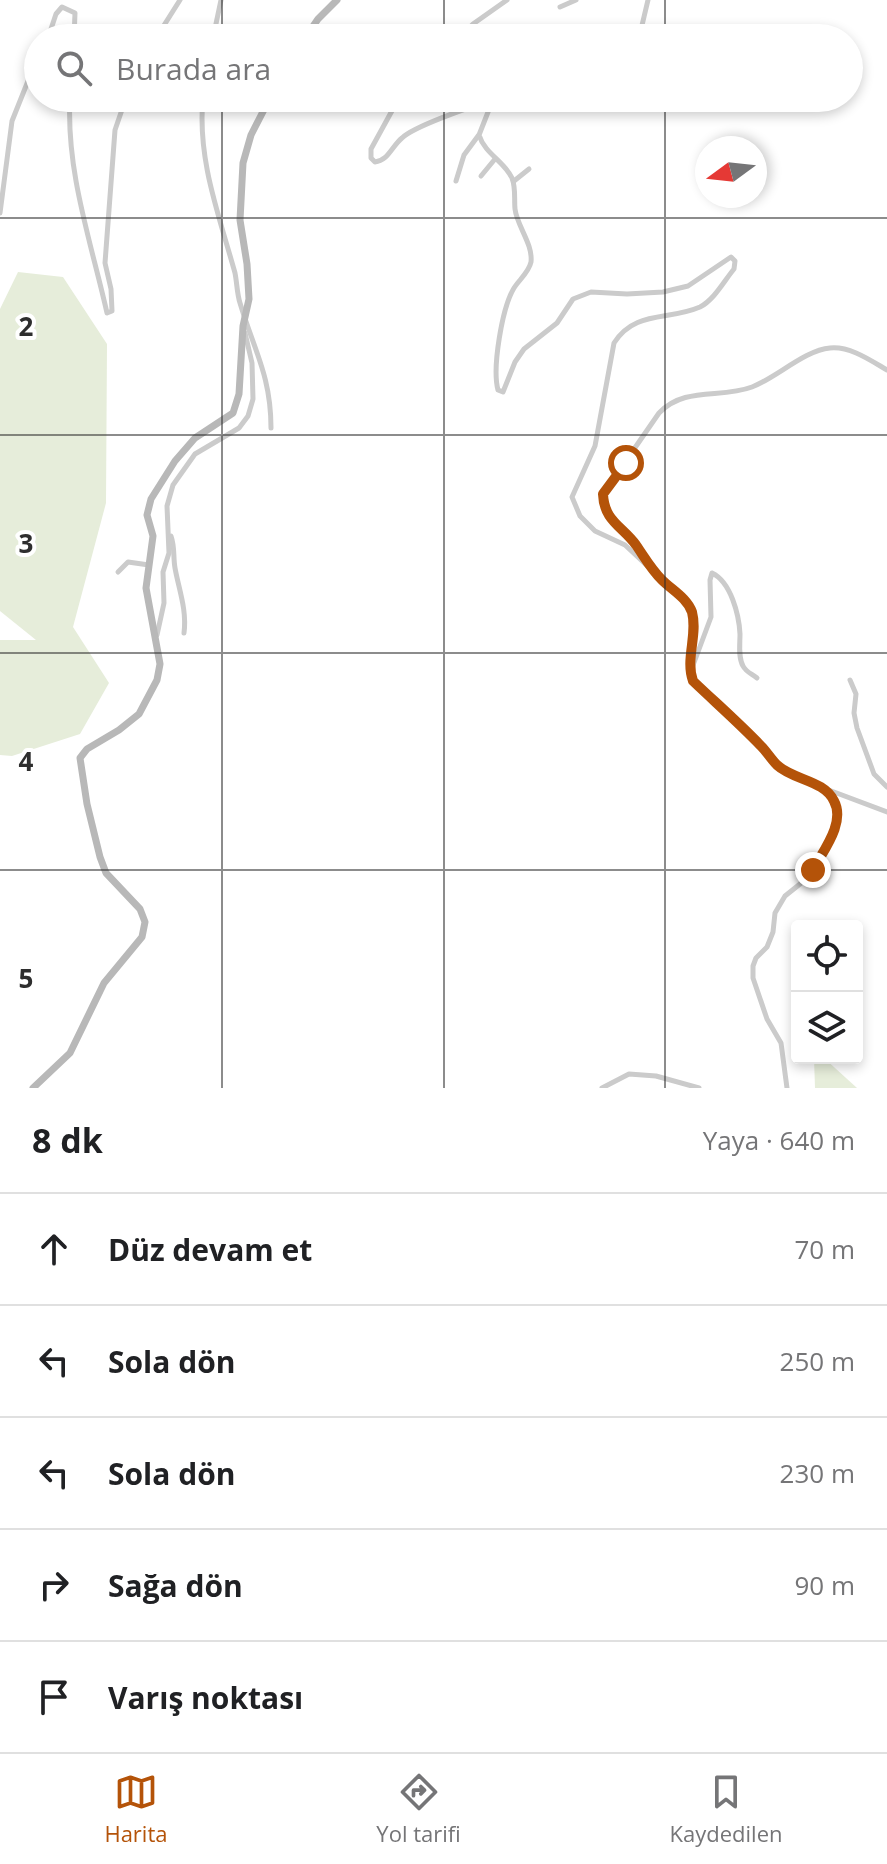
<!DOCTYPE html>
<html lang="tr">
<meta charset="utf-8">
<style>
body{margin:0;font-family:"Open Sans",sans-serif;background:#f2f2f2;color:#202124}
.controls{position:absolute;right:24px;bottom:24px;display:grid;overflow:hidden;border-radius:8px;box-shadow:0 4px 12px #0003}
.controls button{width:72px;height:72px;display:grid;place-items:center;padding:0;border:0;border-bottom:2px solid #e0e0e0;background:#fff;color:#202124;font:40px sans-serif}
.compass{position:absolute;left:695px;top:136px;width:72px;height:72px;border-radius:50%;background:#fff;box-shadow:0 4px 12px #0003;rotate:255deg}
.stop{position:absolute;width:24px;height:24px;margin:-18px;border:6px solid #b45309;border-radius:50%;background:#fff}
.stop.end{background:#b45309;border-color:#fff;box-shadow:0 2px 8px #0008}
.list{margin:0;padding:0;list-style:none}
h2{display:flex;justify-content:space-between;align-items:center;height:104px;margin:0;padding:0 32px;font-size:34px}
h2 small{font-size:26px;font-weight:400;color:#757577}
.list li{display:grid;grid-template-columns:52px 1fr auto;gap:24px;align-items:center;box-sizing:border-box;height:112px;padding:0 32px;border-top:2px solid #e0e0e0}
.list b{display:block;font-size:30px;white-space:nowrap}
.list em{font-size:26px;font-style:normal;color:#757577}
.icon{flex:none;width:44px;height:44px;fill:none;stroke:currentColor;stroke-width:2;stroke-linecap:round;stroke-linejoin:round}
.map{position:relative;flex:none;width:887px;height:1088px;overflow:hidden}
.search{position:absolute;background:#fff;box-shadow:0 4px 12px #0003;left:24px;right:24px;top:24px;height:88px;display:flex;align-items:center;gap:20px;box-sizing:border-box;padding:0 28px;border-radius:44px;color:#757577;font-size:30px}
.sheet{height:664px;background:#fff}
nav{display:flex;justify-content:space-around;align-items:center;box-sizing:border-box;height:112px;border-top:2px solid #e0e0e0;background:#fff;font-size:22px;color:#757577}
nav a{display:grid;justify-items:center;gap:4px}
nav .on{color:#b45309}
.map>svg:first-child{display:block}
.green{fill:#e6edda}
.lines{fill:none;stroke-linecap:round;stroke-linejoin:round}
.street{stroke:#cbcbcb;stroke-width:5}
.secondary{stroke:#b8b8b8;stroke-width:7}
.route{stroke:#b45309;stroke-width:10}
.grid{fill:none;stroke:#2e2e2e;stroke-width:2;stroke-opacity:0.55}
.grid-label{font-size:26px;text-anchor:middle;font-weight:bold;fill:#2e2e2e;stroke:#fff;stroke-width:8;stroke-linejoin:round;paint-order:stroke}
</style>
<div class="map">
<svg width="887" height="1088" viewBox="0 0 887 1088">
<rect width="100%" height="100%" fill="#fff"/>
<g class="green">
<polygon points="18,272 63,277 107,344 106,503 73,627 109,683 80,734 12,756 0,755 0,640 36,640 0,611 0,309"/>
<polygon points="814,1058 824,1058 857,1088 815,1088"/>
</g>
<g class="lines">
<g class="street">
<polyline points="560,7 576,0"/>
<polyline points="48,38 56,14 62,7 75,13 74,38"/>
<polyline points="156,38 180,0"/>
<polyline points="213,38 221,0"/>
<polyline points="460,38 473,24 507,0"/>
<polyline points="639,38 648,0"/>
<path d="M70,98C66,171 91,242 107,313L112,311L111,289L105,263L115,130L126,98"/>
<path d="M203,98C197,159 219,215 235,273C237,283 237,294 240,303C254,350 271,376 271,428"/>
<path d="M399,98L371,149V158L375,162C388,161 392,146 402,138C413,127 469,107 485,103L490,107L479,135C485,154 504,161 512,178C516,188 514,199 515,209C517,226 533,244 531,262C529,272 519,280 514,288C502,308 492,368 498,390L503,392L515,362L524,349L557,323L573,299L591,292L627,294L663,292L688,286L731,257L735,261L734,269C724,281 714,300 700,307C668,321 635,310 614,343L595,446L572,497L580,516L595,531L625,545L687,603C700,630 684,656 693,681L762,747L778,766L821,787L834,799L836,809L834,830L827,848L810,876L785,896L775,913L773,932L767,947L756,958L753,966V978L767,1019L781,1043L787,1088"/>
<polyline points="481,176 495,159"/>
<polyline points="456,181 464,155 478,136"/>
<polyline points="514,181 529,169"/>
<polyline points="0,213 12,121 38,56"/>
<path d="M171,536C175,547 173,557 175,568C179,590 187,610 184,633"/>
<path d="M641,556C630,532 604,523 603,494L659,413C685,386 720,399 752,387C776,378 805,350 830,348C850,346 870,360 887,370"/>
<polyline points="118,572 128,562 149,565"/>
<polyline points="157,635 164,603 163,572 169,553 167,506 173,485 195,454 239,428 248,416 253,399 252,363 245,333"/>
<path d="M692,668L711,617L710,580L712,573C731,582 739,615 740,634C740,644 738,657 743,666C746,672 752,674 757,678"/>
<polyline points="850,680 856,694 854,713 857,728 874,774 887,787"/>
<polyline points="826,789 887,812"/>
<polyline points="602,1088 629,1074 656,1076 699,1088"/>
</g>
<g class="secondary">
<polyline points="305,38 318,19 337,0"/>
<polyline points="33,1088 70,1053 104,983 142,937 145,922 140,909 106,873 100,857 87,804 80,758 87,749 119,730 139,714 157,680 160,664 146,588 153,536 147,515 151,499 175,461 195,438 233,413 239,394 243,326 249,299 247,264 240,220 243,163 251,135 270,98"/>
</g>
</g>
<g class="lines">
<path class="route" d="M626,463L603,494C604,521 622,526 636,545C645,558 651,569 662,580C672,590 687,598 692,612C698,635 685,659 693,681C716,703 739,723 761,746C767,752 771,759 777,765C793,780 824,780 834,801C846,823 822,852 813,870"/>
</g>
<path class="grid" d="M222,0V38M444,0V38M665,0V38M222,98V1088M444,98V1088M665,98V1088M0,218H887M0,435H887M0,653H887M0,870H887"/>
<g class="grid-label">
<text x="26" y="336">2</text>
<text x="26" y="553">3</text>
<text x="26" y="771">4</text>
<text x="26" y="988">5</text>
</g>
</svg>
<div class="controls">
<button><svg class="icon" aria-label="locate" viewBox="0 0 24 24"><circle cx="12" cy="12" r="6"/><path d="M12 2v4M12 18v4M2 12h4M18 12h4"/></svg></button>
<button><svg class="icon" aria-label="layers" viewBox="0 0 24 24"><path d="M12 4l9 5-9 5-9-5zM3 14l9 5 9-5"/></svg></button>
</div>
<svg class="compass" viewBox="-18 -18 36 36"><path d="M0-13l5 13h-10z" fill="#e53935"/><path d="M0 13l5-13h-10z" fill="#757577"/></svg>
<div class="stop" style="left:626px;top:463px"></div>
<div class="stop end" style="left:813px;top:870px"></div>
<div class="search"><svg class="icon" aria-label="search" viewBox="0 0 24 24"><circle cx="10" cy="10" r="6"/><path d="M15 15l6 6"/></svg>Burada ara</div>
</div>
<section class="sheet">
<h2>8 dk<small>Yaya · 640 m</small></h2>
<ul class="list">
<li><svg class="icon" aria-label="ahead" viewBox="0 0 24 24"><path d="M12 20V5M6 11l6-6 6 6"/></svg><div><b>Düz devam et</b></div><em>70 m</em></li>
<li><svg class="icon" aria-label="left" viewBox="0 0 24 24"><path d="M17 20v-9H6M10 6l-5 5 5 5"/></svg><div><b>Sola dön</b></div><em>250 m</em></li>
<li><svg class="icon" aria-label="left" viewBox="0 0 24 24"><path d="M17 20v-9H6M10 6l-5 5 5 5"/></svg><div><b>Sola dön</b></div><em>230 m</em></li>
<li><svg class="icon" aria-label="right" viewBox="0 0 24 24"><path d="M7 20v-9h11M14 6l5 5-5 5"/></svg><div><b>Sağa dön</b></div><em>90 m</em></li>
<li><svg class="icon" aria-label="arrive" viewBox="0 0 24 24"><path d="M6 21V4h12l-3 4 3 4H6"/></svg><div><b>Varış noktası</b></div></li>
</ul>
</section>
<nav>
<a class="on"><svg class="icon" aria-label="map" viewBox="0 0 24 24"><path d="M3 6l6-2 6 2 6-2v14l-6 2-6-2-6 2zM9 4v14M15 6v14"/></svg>Harita</a>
<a><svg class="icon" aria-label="directions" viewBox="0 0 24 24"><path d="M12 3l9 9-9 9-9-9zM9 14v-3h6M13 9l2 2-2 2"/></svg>Yol tarifi</a>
<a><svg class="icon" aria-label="saved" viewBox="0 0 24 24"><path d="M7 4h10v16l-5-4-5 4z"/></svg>Kaydedilen</a>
</nav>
